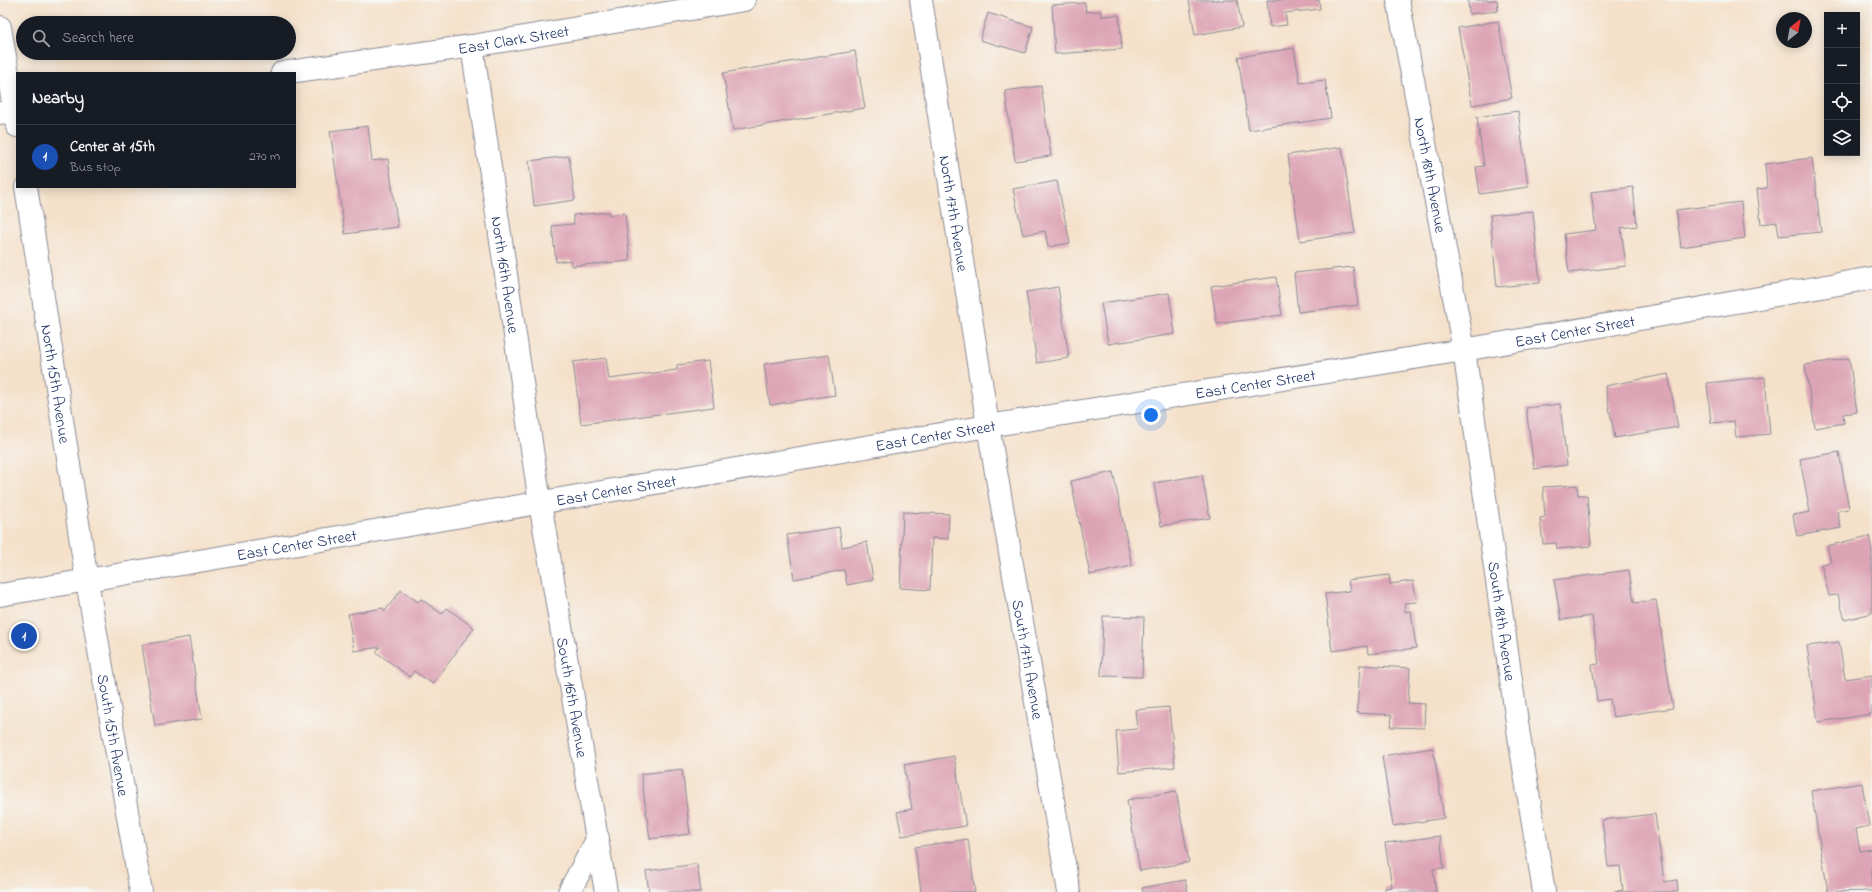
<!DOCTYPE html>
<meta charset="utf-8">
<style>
body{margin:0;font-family:"Indie Flower",sans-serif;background:#20242c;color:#f1f3f6}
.controls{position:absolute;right:12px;top:12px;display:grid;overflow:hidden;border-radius:0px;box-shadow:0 2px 10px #0003}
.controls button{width:36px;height:36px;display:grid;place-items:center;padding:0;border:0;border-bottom:1px solid #363941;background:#171b24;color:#f1f3f6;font:20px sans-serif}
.compass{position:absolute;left:1776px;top:12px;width:36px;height:36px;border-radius:50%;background:#171b24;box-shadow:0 2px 10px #0003;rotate:31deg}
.you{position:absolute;left:1151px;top:415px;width:14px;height:14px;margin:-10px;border:3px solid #fff;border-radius:50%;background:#1a73e8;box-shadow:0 0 0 6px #1a73e833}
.badge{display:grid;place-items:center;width:26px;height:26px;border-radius:50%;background:#ea580c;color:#fff;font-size:13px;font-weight:700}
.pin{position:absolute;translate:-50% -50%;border:2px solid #fff;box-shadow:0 1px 4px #0006}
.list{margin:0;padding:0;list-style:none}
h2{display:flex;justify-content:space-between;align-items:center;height:52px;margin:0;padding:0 16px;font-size:17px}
h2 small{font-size:13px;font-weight:400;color:#9ea1a6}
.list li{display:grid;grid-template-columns:26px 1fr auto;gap:12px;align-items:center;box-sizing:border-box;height:64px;padding:0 16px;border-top:1px solid #363941}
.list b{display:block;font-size:15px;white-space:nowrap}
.list p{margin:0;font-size:13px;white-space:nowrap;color:#9ea1a6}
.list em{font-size:13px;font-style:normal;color:#9ea1a6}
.icon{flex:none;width:22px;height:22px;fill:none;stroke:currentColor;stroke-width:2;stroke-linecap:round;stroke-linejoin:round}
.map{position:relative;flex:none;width:1872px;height:892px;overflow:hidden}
.search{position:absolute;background:#171b24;box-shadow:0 2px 10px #0003;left:16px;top:16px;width:280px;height:44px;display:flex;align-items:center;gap:10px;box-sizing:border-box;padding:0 14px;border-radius:22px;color:#9ea1a6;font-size:15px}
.panel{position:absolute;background:#171b24;box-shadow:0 2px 10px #0003;left:16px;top:72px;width:280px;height:116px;border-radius:0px}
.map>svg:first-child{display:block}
.building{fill:#dda4b5}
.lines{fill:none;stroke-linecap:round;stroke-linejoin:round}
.minor-casing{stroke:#888894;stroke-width:24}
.major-casing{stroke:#888894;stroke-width:24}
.minor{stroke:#fff;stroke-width:22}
.major{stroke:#fff;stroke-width:22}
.labels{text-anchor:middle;stroke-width:3;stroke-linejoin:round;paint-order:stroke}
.street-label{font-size:16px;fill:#1b2f5e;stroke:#f6f6f2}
</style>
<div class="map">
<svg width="1872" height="892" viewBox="0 0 1872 892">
<rect width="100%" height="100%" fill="#f6f6f2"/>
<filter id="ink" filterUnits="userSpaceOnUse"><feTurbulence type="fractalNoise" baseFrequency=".025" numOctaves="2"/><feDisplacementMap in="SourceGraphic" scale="8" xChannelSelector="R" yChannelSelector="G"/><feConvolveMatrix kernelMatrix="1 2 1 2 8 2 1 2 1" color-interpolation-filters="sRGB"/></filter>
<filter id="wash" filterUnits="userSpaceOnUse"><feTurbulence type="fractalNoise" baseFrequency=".012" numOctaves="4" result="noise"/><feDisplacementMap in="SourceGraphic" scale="16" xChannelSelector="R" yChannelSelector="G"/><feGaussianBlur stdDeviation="0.9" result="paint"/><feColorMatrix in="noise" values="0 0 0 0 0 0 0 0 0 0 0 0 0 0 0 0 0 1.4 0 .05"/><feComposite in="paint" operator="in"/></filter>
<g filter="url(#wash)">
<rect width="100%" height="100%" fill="#f5e1ca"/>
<g id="blocks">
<g class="building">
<polygon points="1189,0 1237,0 1242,27 1195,35"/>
<polygon points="1267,0 1319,0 1320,9 1285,13 1287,25 1270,27"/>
<polygon points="1468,0 1497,0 1498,11 1469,14"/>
<polygon points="1085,3 1086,12 1101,11 1101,16 1119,15 1122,49 1055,54 1052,5"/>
<polygon points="988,13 1033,27 1025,53 980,40"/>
<polygon points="1498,21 1512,98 1472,105 1458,28"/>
<polygon points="1294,48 1300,83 1325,80 1331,118 1249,130 1238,57"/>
<polygon points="855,51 865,108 733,130 723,73"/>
<polygon points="1041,86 1051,156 1015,161 1005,91"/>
<polygon points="1518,111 1528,187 1480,194 1476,167 1484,166 1477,117"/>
<polygon points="368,126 372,161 388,159 398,227 345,234 330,131"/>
<polygon points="1342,147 1355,233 1300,241 1288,155"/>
<polygon points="569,156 575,200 534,206 529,161"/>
<polygon points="1812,158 1821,232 1779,236 1777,222 1761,224 1757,189 1767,188 1765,164"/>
<polygon points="1057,181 1070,243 1048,247 1045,231 1023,235 1013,189"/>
<polygon points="1633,187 1637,226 1621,228 1626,266 1569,273 1564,234 1596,230 1591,192"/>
<polygon points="1741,202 1745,238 1681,247 1676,210"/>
<polygon points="1533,211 1540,283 1497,287 1490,215"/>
<polygon points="609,212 609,215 625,213 630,261 572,266 571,260 556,262 552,226 574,224 573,215"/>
<polygon points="1353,267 1358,305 1298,312 1294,273"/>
<polygon points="1276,277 1282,315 1217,324 1211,286"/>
<polygon points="1058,287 1069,358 1037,363 1026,292"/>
<polygon points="1169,293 1175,334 1108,344 1101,303"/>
<polygon points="829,355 835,395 770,405 764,364"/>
<polygon points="606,358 609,379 677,370 677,365 708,361 714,407 581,424 573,362"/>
<polygon points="1849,358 1857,412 1843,414 1844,423 1815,428 1805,365"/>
<polygon points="1668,374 1678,427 1615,438 1605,386"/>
<polygon points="1765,377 1770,434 1736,437 1734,421 1711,423 1707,383"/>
<polygon points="1560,404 1567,465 1534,469 1526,408"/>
<polygon points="1839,452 1849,509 1837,511 1841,528 1797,536 1793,515 1810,512 1800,459"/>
<polygon points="1113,472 1132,566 1090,575 1071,481"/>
<polygon points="1202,475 1210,518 1161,526 1154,483"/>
<polygon points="1577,485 1578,495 1587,495 1591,546 1557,549 1556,543 1543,544 1540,518 1545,517 1543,487"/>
<polygon points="903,512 949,514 948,539 932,538 930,590 900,588"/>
<polygon points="839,527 842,547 867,542 873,580 847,585 844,570 794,579 787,535"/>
<polygon points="1869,536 1872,549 1872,613 1845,620 1838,595 1829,596 1821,564 1831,562 1827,546"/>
<polygon points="1629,570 1634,603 1656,600 1673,708 1613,717 1610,699 1597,701 1592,665 1599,664 1592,616 1561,620 1554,580"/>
<polygon points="1389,575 1390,584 1413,581 1417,602 1404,603 1405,612 1411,611 1416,648 1368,654 1367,646 1332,651 1325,594 1350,591 1348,580"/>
<polygon points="401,590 418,602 421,599 442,614 447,608 474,628 433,684 414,671 410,677 376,652 380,647 354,651 348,614 383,608 385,611"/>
<polygon points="1103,616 1144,617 1142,677 1101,676"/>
<polygon points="189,637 202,719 155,726 142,645"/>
<polygon points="1839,642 1845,679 1872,675 1872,714 1818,722 1807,646"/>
<polygon points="1360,665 1410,668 1408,703 1425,704 1424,728 1391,727 1392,715 1357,713"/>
<polygon points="1169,707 1175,767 1119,772 1116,731 1137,729 1135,710"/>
<polygon points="1433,748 1444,818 1393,826 1382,756"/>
<polygon points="954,756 966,826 902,836 897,812 912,809 904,765"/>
<polygon points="682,769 690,834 650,839 641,774"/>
<polygon points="1862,783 1869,826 1856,829 1860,851 1872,849 1872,891 1828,892 1811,791"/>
<polygon points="1176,791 1189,862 1140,871 1127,800"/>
<polygon points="1655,814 1664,882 1677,880 1678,892 1614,892 1623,890 1620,866 1608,867 1602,820"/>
<polygon points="1440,836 1444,868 1433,869 1436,892 1385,892 1385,888 1392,887 1385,843"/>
<polygon points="968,839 975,892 921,892 915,847"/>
<polygon points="697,864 701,892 649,892 646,871"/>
<polygon points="1185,880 1188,892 1143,892 1142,888"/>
</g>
</g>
</g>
<g filter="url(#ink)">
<use href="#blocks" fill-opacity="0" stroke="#888894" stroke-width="1"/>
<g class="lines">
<defs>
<g id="minor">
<path id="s1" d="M921,0L988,426L1069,892"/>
<path id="s2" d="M1398,0L1464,350L1519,736L1544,892"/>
<polyline points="0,27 17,126"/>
<path id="s3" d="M472,46L540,503L606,892"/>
<path id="s4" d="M26,187L87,581L141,892"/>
<polyline points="569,892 598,838"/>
</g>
<g id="major">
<path id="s5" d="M282,73L472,46L744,0"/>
<polyline points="0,113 17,110"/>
<path id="s6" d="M0,595L988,426L1464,350L1872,278"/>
</g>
</defs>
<use href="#minor" class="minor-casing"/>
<use href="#major" class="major-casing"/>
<use href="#minor" class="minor"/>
<use href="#major" class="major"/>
</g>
</g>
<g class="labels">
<g class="street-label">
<text dy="6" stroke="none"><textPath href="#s5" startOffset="234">East Clark Street</textPath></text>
<text dy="6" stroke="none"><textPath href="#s2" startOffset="178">North 18th Avenue</textPath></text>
<text dy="6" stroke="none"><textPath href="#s1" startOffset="216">North 17th Avenue</textPath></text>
<text dy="6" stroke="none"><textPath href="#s3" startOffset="231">North 16th Avenue</textPath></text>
<text dy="6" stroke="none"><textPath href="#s6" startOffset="1597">East Center Street</textPath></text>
<text dy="6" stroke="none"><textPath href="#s6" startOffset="1273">East Center Street</textPath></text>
<text dy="6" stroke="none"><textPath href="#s4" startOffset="199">North 15th Avenue</textPath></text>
<text dy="6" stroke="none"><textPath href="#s6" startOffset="949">East Center Street</textPath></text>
<text dy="6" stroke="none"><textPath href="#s6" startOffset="625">East Center Street</textPath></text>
<text dy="6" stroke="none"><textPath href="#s6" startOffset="301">East Center Street</textPath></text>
<text dy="6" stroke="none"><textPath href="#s2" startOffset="630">South 18th Avenue</textPath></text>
<text dy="6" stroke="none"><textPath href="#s1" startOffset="668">South 17th Avenue</textPath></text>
<text dy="6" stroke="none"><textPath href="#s3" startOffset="659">South 16th Avenue</textPath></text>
<text dy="6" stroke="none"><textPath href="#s4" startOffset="555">South 15th Avenue</textPath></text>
</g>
</g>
</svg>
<div class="controls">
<button>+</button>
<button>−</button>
<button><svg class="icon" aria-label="locate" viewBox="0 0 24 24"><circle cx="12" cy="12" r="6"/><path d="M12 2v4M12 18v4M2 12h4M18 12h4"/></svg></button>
<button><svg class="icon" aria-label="layers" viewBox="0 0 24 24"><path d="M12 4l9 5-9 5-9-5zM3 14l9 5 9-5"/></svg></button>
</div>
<svg class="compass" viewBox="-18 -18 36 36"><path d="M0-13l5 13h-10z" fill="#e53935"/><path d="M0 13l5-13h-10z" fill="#9ea1a6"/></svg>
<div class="you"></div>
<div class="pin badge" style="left:24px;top:636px;background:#1a4fb4">1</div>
<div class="search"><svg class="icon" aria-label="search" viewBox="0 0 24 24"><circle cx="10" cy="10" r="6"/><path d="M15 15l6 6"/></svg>Search here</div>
<section class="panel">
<h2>Nearby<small></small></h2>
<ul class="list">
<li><span class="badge" style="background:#1a4fb4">1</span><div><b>Center at 15th</b><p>Bus stop</p></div><em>270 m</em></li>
</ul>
</section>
</div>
